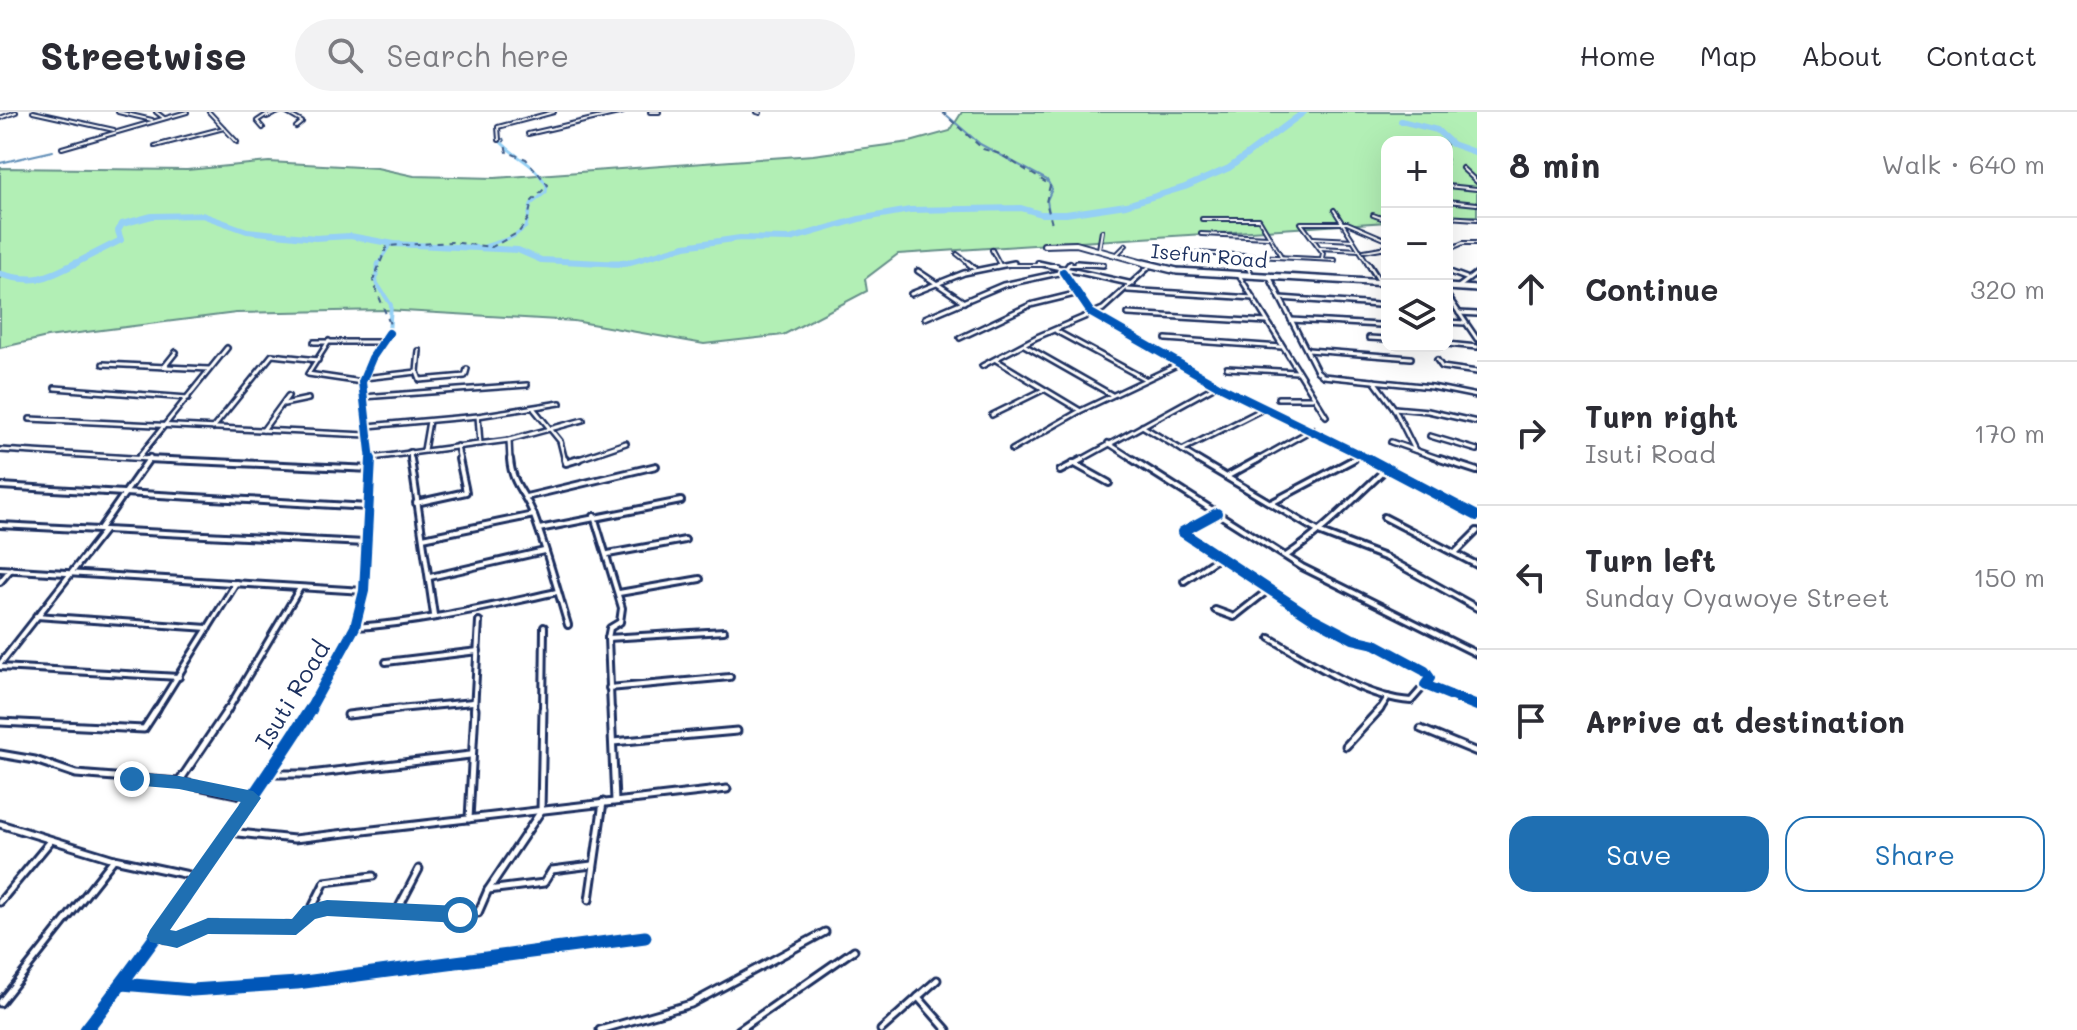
<!DOCTYPE html>
<meta charset="utf-8">
<style>
body{margin:0;font-family:Mali,sans-serif;background:#f2f2f3;color:#2b2b33}
.controls{position:absolute;right:24px;top:24px;display:grid;overflow:hidden;border-radius:16px;box-shadow:0 8px 32px #0002}
.controls button{width:72px;height:72px;display:grid;place-items:center;padding:0;border:0;border-bottom:2px solid #e1e1e2;background:#fff;color:#2b2b33;font:40px sans-serif}
.stop{position:absolute;width:24px;height:24px;margin:-18px;border:6px solid #1f6fb2;border-radius:50%;background:#fff}
.stop.end{background:#1f6fb2;border-color:#fff;box-shadow:0 2px 8px #0008}
.list{margin:0;padding:0;list-style:none}
h2{display:flex;justify-content:space-between;align-items:center;height:104px;margin:0;padding:0 32px;font-size:34px}
h2 small{font-size:26px;font-weight:400;color:#7c7c81}
.list li{display:grid;grid-template-columns:52px 1fr auto;gap:24px;align-items:center;box-sizing:border-box;height:144px;padding:0 32px;border-top:2px solid #e1e1e2}
.list b{display:block;font-size:30px;white-space:nowrap}
.list p{margin:0;font-size:26px;white-space:nowrap;color:#7c7c81}
.list em{font-size:26px;font-style:normal;color:#7c7c81}
.actions{display:flex;gap:16px;padding:24px 32px}
.actions a{flex:1;padding:18px 0;border:2px solid #1f6fb2;border-radius:24px;text-align:center;font-size:28px;color:#1f6fb2}
.actions .main{background:#1f6fb2;color:#fff}
.icon{flex:none;width:44px;height:44px;fill:none;stroke:currentColor;stroke-width:2;stroke-linecap:round;stroke-linejoin:round}
.map{position:relative;flex:none;width:1477px;height:918px;overflow:hidden}
header{display:flex;align-items:center;gap:48px;box-sizing:border-box;height:112px;padding:0 40px;background:#fff;border-bottom:2px solid #e1e1e2}
header strong{font-size:38px}
nav{display:flex;gap:44px;margin-inline-start:auto;font-size:28px}
.search{width:560px;height:72px;background:#f2f2f3;display:flex;align-items:center;gap:20px;box-sizing:border-box;padding:0 28px;border-radius:44px;color:#7c7c81;font-size:30px}
main{display:flex}
aside{flex:1;background:#fff}
.map>svg:first-child{display:block}
.green{fill:#b2efb5;stroke:#668f8a;stroke-width:2}
.lines{fill:none;stroke-linecap:round;stroke-linejoin:round}
.stream{stroke:#6490b9;stroke-width:2}
.canal-far1{stroke:#95d0f5;stroke-width:3}
.canal{stroke:#95d0f5;stroke-width:4}
.river-far1{stroke:#95d0f5;stroke-width:6}
.river{stroke:#95d0f5;stroke-width:7}
.ferry{stroke:#405f8b;stroke-width:2;stroke-dasharray:6 5;stroke-linecap:butt}
.street-far3-casing{stroke:#1b2f5e;stroke-width:6}
.street-far2-casing{stroke:#1b2f5e;stroke-width:8}
.street-far1-casing{stroke:#1b2f5e;stroke-width:10}
.street-casing{stroke:#1b2f5e;stroke-width:11}
.secondary-far3-casing{stroke:#1b2f5e;stroke-width:8}
.secondary-far2-casing{stroke:#1b2f5e;stroke-width:10}
.secondary-far1-casing{stroke:#1b2f5e;stroke-width:12}
.secondary-casing{stroke:#1b2f5e;stroke-width:14}
.street-far3{stroke:#fff;stroke-width:2}
.street-far2{stroke:#fff;stroke-width:3}
.street-far1{stroke:#fff;stroke-width:4}
.street{stroke:#fff;stroke-width:5}
.secondary-far3{stroke:#fff;stroke-width:4}
.secondary-far2{stroke:#fff;stroke-width:5}
.secondary-far1{stroke:#fff;stroke-width:6}
.secondary{stroke:#fff;stroke-width:8}
.cycleway-far2-casing{stroke:#fff;stroke-width:12}
.cycleway-far1-casing{stroke:#fff;stroke-width:15}
.cycleway-casing{stroke:#fff;stroke-width:18}
.cycleway-far2{stroke:#0057b8;stroke-width:8}
.cycleway-far1{stroke:#0057b8;stroke-width:10}
.cycleway{stroke:#0057b8;stroke-width:13}
.route{fill:#1f6fb2}
.labels{text-anchor:middle;stroke-width:7;stroke-linejoin:round;paint-order:stroke}
.far-street-label{font-size:20px;fill:#1b2f5e;stroke:#fff}
.street-label{font-size:24px;fill:#1b2f5e;stroke:#fff}
</style>
<header>
<strong>Streetwise</strong>
<div class="search"><svg class="icon" aria-label="search" viewBox="0 0 24 24"><circle cx="10" cy="10" r="6"/><path d="M15 15l6 6"/></svg>Search here</div>
<nav><a>Home</a><a>Map</a><a>About</a><a>Contact</a></nav>
</header>
<main>
<div class="map">
<svg width="1477" height="918" viewBox="0 0 1477 918">
<rect width="100%" height="100%" fill="#fff"/>
<filter id="ink" filterUnits="userSpaceOnUse"><feTurbulence type="fractalNoise" baseFrequency=".0125" numOctaves="2"/><feDisplacementMap in="SourceGraphic" scale="16" xChannelSelector="R" yChannelSelector="G"/><feConvolveMatrix kernelMatrix="1 2 1 2 8 2 1 2 1" color-interpolation-filters="sRGB"/></filter>
<g filter="url(#ink)">
<polygon class="green" points="962,0 1477,0 1477,104 1447,106 1447,30 1387,30 1387,110 898,142 865,167 867,179 783,223 704,232 574,209 386,198 236,201 47,225 0,236 0,56 187,58 269,50 377,56 414,64 495,66 813,43 910,30 950,19"/>
<g class="lines">
<g class="stream">
<polyline points="943,0 980,32 1047,68 1052,77 1047,88 1049,101"/>
<polyline points="0,51 53,39"/>
</g>
<g class="canal-far1">
<path d="M481,135L513,125L526,115L531,92L546,80L547,74C531,47 518,49 499,28"/>
<polyline points="377,153 391,132"/>
</g>
<polyline class="canal" points="378,151 376,170 391,193 389,221"/>
<g class="river-far1">
<polyline points="1401,9 1437,18 1452,32 1477,41"/>
<polyline points="72,153 121,128 118,119 122,112 152,104 202,103 247,119 315,126 350,124 394,132 518,138 541,148 623,152 685,134 740,126 790,127 859,107 910,98 1021,96 1041,102 1066,102 1126,93 1185,75 1229,56 1304,0"/>
</g>
<g class="river">
<polyline points="611,151 625,151"/>
<path d="M0,162C35,172 44,167 76,151"/>
</g>
<g class="ferry">
<polyline points="942,0 983,37 1000,42 1050,73 1046,90 1052,112"/>
<polyline points="387,221 391,215 373,169 387,134 452,130 492,135 519,120 528,107 532,89 548,73 526,47 507,40 503,26"/>
</g>
<defs>
<g id="street-far3">
<polyline points="33,0 114,18"/>
<polyline points="118,0 152,8"/>
<polyline points="156,0 164,6"/>
<polyline points="209,0 237,30"/>
<polyline points="285,0 302,10 296,15"/>
<polyline points="650,0 659,0"/>
<polyline points="757,0 760,1"/>
<polyline points="267,5 279,0"/>
<polyline points="0,6 16,0"/>
<polyline points="263,16 257,9 269,1"/>
<polyline points="528,22 623,0"/>
<polyline points="499,28 498,15 554,0"/>
<polyline points="155,34 224,16"/>
<polyline points="62,36 187,0"/>
<polyline points="1462,56 1477,70"/>
<polyline points="1447,74 1477,77"/>
<polyline points="1447,89 1477,92"/>
<polyline points="1334,98 1369,153"/>
<polyline points="1373,103 1387,108"/>
<polyline points="1447,105 1477,107"/>
<polyline points="1202,107 1259,107 1281,144"/>
<polyline points="1201,122 1269,125"/>
<polyline points="1313,126 1353,128"/>
<polyline points="1320,136 1360,138"/>
<polyline points="1099,137 1102,119"/>
<polyline points="992,138 1000,153"/>
<polyline points="1447,138 1463,131 1477,131"/>
<polyline points="1364,139 1387,135"/>
<polyline points="1173,140 1335,148"/>
<polyline points="957,142 971,153"/>
<polyline points="1116,143 1126,133"/>
<polyline points="1242,143 1247,153"/>
<polyline points="1322,146 1323,141 1301,111 1347,111 1387,128"/>
<polyline points="997,153 1057,153"/>
<polyline points="1068,153 1103,153"/>
</g>
<g id="street-far2">
<polyline points="968,151 974,156"/>
<polyline points="1038,151 1133,172"/>
<polyline points="1077,151 1103,153"/>
<polyline points="1246,151 1251,162"/>
<polyline points="1368,151 1380,170"/>
<polyline points="918,159 964,190"/>
<polyline points="1447,159 1466,166"/>
<polyline points="1063,160 1091,201 1217,273 1373,349"/>
<polyline points="1240,165 1326,304"/>
<polyline points="1270,166 1317,259 1323,264 1432,275 1477,284"/>
<polyline points="1457,176 1477,161"/>
<polyline points="1128,178 1253,186"/>
<polyline points="911,182 964,161 1014,151"/>
<polyline points="1447,183 1477,227"/>
<polyline points="1280,186 1378,193"/>
<polyline points="1459,201 1477,202"/>
<polyline points="1128,202 1267,210"/>
<polyline points="925,206 1003,173 1063,160 1070,151"/>
<polyline points="1291,208 1380,213"/>
<polyline points="1447,210 1464,211"/>
<polyline points="1056,219 1145,267"/>
<polyline points="960,226 1030,193 1079,181"/>
<polyline points="1369,226 1387,227"/>
<polyline points="1166,227 1282,235"/>
<polyline points="329,229 308,262 362,270"/>
<polyline points="314,230 383,230"/>
<polyline points="1447,232 1477,235"/>
<polyline points="1024,233 1112,283"/>
<polyline points="1308,238 1411,246"/>
<polyline points="419,239 417,260 420,268 465,264 467,257"/>
<polyline points="996,248 1079,298"/>
<polyline points="1437,248 1442,255 1477,260"/>
<polyline points="103,252 209,257"/>
<polyline points="982,254 1037,225 1103,197 1148,156"/>
<polyline points="164,255 176,240"/>
<polyline points="1227,256 1297,260"/>
<polyline points="364,266 417,260"/>
<polyline points="1374,269 1394,296 1415,338"/>
<polyline points="55,276 188,286"/>
<polyline points="363,285 527,273"/>
<polyline points="1278,286 1312,286"/>
<polyline points="284,292 308,287"/>
<polyline points="1394,296 1428,299 1477,310"/>
<polyline points="534,297 560,329 565,349"/>
<polyline points="992,303 1043,278"/>
<polyline points="478,304 480,332"/>
<polyline points="30,307 367,323"/>
<polyline points="368,314 478,304 560,291"/>
<polyline points="1142,314 1182,338 1263,297"/>
<polyline points="213,316 272,243 318,248"/>
<polyline points="263,318 288,284"/>
<polyline points="1430,324 1477,338"/>
<polyline points="509,328 510,349"/>
<polyline points="1391,330 1446,349"/>
<polyline points="1108,331 1136,349"/>
<polyline points="457,334 460,349"/>
<polyline points="0,338 181,349"/>
<polyline points="424,338 429,309"/>
<polyline points="1012,338 1080,299 1179,252"/>
<polyline points="1182,338 1200,349"/>
<polyline points="410,340 411,349"/>
<polyline points="139,345 227,236"/>
<polyline points="372,346 509,328 583,308"/>
<polyline points="147,349 150,345"/>
<polyline points="573,349 626,331"/>
<polyline points="1079,349 1217,273"/>
<polyline points="1256,349 1313,317"/>
<polyline points="1350,349 1359,344"/>
</g>
<g id="street-far1">
<polyline points="147,347 372,357"/>
<polyline points="411,347 434,503"/>
<path d="M510,347C512,374 526,381 534,404C547,439 557,477 568,513"/>
<polyline points="565,347 566,351 579,347"/>
<polyline points="1132,347 1302,455 1477,542"/>
<polyline points="1196,347 1321,421 1387,446 1477,496"/>
<polyline points="1369,347 1477,404"/>
<polyline points="1440,347 1477,359"/>
<polyline points="1073,351 1109,371"/>
<polyline points="1060,359 1083,347"/>
<polyline points="1228,364 1259,347"/>
<polyline points="0,374 369,395"/>
<polyline points="526,385 656,354"/>
<polyline points="416,391 466,380 459,347"/>
<polyline points="1271,391 1354,347"/>
<polyline points="1217,401 1182,420 1311,505 1353,527 1375,532 1425,559 1430,566 1425,573 1477,594"/>
<polyline points="594,404 622,496 620,510 610,516 608,526 611,599"/>
<polyline points="1384,405 1477,453"/>
<polyline points="0,413 99,418"/>
<polyline points="539,417 681,389"/>
<polyline points="105,418 365,431"/>
<polyline points="423,426 534,403"/>
<polyline points="1455,441 1477,419"/>
<polyline points="608,442 685,428"/>
<path d="M1286,444C1324,419 1352,388 1386,357"/>
<polyline points="0,457 364,479"/>
<polyline points="430,465 544,439"/>
<polyline points="1184,469 1218,446"/>
<polyline points="0,470 11,457"/>
<polyline points="619,481 700,467"/>
<polyline points="1215,498 1234,505 1267,479"/>
<polyline points="36,504 208,516"/>
<path d="M355,515C422,511 491,494 557,480"/>
<polyline points="608,526 724,519"/>
<path d="M1270,526C1313,551 1361,585 1411,589L1425,573"/>
<polyline points="386,550 478,539"/>
<polyline points="0,552 105,418 99,418 149,347"/>
<polyline points="0,555 179,565"/>
<polyline points="609,576 730,565"/>
<polyline points="156,599 236,471"/>
<polyline points="227,599 300,476"/>
<polyline points="377,599 473,590"/>
<polyline points="474,599 479,509"/>
<polyline points="543,599 544,515"/>
<polyline points="1379,599 1388,585"/>
</g>
<g id="street">
<polyline points="611,597 615,689"/>
<polyline points="348,603 399,597"/>
<polyline points="0,610 144,617 157,597"/>
<polyline points="1421,617 1477,640"/>
<polyline points="613,630 737,619"/>
<polyline points="1346,634 1380,597"/>
<polyline points="0,642 35,648 76,662 179,670 251,685"/>
<polyline points="269,662 310,662 470,643"/>
<polyline points="179,670 228,597"/>
<polyline points="469,707 475,597"/>
<polyline points="0,712 114,747 198,765"/>
<polyline points="229,720 294,727 727,677"/>
<polyline points="488,778 544,771 552,758 592,753"/>
<polyline points="589,788 603,690"/>
<polyline points="0,790 49,731"/>
<polyline points="397,799 419,757"/>
<polyline points="310,800 339,796 478,801 488,778 541,699 543,597"/>
<polyline points="158,825 177,828 208,814 296,815 310,800 325,770 373,764"/>
<polyline points="122,872 192,878 297,871 645,825"/>
<polyline points="918,885 947,918"/>
<polyline points="0,891 114,747"/>
<polyline points="600,918 691,892 825,820"/>
<polyline points="739,918 854,838"/>
<polyline points="881,918 937,868"/>
</g>
<polyline id="secondary-far3" points="1044,133 1076,132 1151,153"/>
<g id="secondary-far2">
<polyline points="1144,151 1177,159 1387,171"/>
<polyline points="1447,175 1477,177"/>
<polyline points="371,349 362,270 372,246 389,221"/>
</g>
<polyline id="secondary-far1" points="309,599 355,515 364,479 371,347"/>
<path id="secondary" d="M86,918C166,815 240,706 311,597"/>
</defs>
<use href="#street-far3" class="street-far3-casing"/>
<use href="#street-far2" class="street-far2-casing"/>
<use href="#street-far1" class="street-far1-casing"/>
<use href="#street" class="street-casing"/>
<use href="#secondary-far3" class="secondary-far3-casing"/>
<use href="#secondary-far2" class="secondary-far2-casing"/>
<use href="#secondary-far1" class="secondary-far1-casing"/>
<use href="#secondary" class="secondary-casing"/>
<use href="#street-far3" class="street-far3"/>
<use href="#street-far2" class="street-far2"/>
<use href="#street-far1" class="street-far1"/>
<use href="#street" class="street"/>
<use href="#secondary-far3" class="secondary-far3"/>
<use href="#secondary-far2" class="secondary-far2"/>
<use href="#secondary-far1" class="secondary-far1"/>
<use href="#secondary" class="secondary"/>
<defs>
<g id="cycleway-far2">
<polyline points="1063,160 1091,201 1217,273 1373,349"/>
<polyline points="371,349 362,270 372,246 389,221"/>
</g>
<g id="cycleway-far1">
<polyline points="1369,347 1477,404"/>
<polyline points="1217,401 1182,420 1311,505 1353,527 1375,532 1425,559 1430,566 1425,573 1477,594"/>
<polyline points="309,599 355,515 364,479 371,347"/>
</g>
<g id="cycleway">
<polyline points="122,872 192,878 297,871 645,825"/>
<path d="M86,918C166,815 240,706 311,597"/>
</g>
</defs>
<use href="#cycleway-far2" class="cycleway-far2-casing"/>
<use href="#cycleway-far1" class="cycleway-far1-casing"/>
<use href="#cycleway" class="cycleway-casing"/>
<use href="#cycleway-far2" class="cycleway-far2"/>
<use href="#cycleway-far1" class="cycleway-far1"/>
<use href="#cycleway" class="cycleway"/>
</g>
</g>
<polygon class="route" points="132,660 179,664 253,679 261,686 170,818 176,819 208,806 292,807 303,794 327,788 460,794 466,797 469,803 466,808 460,811 327,804 315,807 296,823 208,822 177,836 150,830 147,824 150,818 241,690 179,677 132,673 124,667"/>
<g class="labels">
<g class="far-street-label">
<text transform="translate(1209 144) rotate(5)" y="7">Isefun Road</text>
</g>
<g class="street-label">
<text transform="translate(293 583) rotate(-59)" y="8">Isuti Road</text>
</g>
</g>
</svg>
<div class="controls">
<button>+</button>
<button>−</button>
<button><svg class="icon" aria-label="layers" viewBox="0 0 24 24"><path d="M12 4l9 5-9 5-9-5zM3 14l9 5 9-5"/></svg></button>
</div>
<div class="stop" style="left:460px;top:803px"></div>
<div class="stop end" style="left:132px;top:667px"></div>
</div>
<aside>
<h2>8 min<small>Walk · 640 m</small></h2>
<ul class="list">
<li><svg class="icon" aria-label="ahead" viewBox="0 0 24 24"><path d="M12 20V5M6 11l6-6 6 6"/></svg><div><b>Continue</b></div><em>320 m</em></li>
<li><svg class="icon" aria-label="right" viewBox="0 0 24 24"><path d="M7 20v-9h11M14 6l5 5-5 5"/></svg><div><b>Turn right</b><p>Isuti Road</p></div><em>170 m</em></li>
<li><svg class="icon" aria-label="left" viewBox="0 0 24 24"><path d="M17 20v-9H6M10 6l-5 5 5 5"/></svg><div><b>Turn left</b><p>Sunday Oyawoye Street</p></div><em>150 m</em></li>
<li><svg class="icon" aria-label="arrive" viewBox="0 0 24 24"><path d="M6 21V4h12l-3 4 3 4H6"/></svg><div><b>Arrive at destination</b></div></li>
</ul>
<div class="actions"><a class="main">Save</a><a>Share</a></div>
</aside>
</main>
